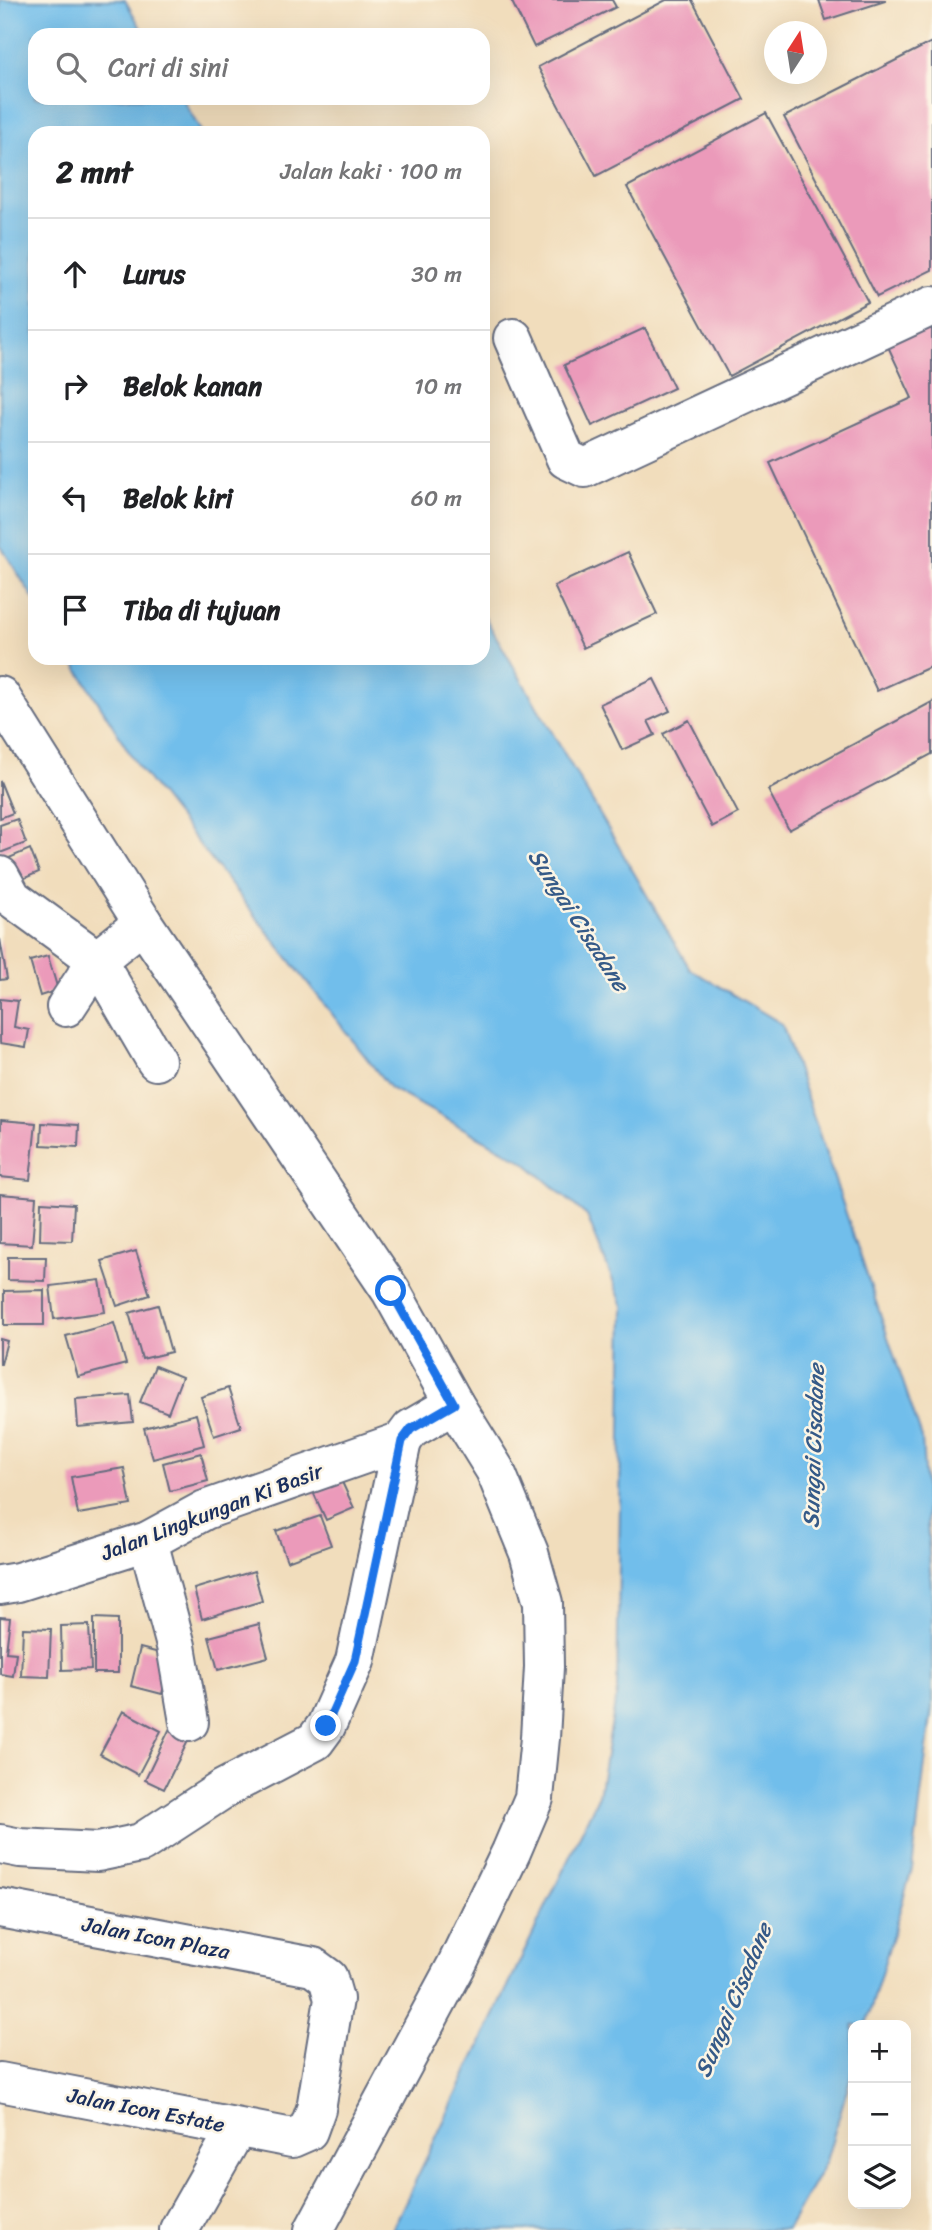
<!DOCTYPE html>
<html lang="id">
<meta charset="utf-8">
<style>
body{margin:0;font-family:Sriracha,sans-serif;background:#f6f6f6;color:#202124}
.controls{position:absolute;right:21px;bottom:21px;display:grid;overflow:hidden;border-radius:14px;box-shadow:0 7px 28px #0002}
.controls button{width:63px;height:63px;display:grid;place-items:center;padding:0;border:0;border-bottom:2px solid #e0e0e0;background:#fff;color:#202124;font:35px sans-serif}
.compass{position:absolute;left:764px;top:21px;width:63px;height:63px;border-radius:50%;background:#fff;box-shadow:0 7px 28px #0002;rotate:12deg}
.stop{position:absolute;width:21px;height:21px;margin:-16px;border:5px solid #1a73e8;border-radius:50%;background:#fff}
.stop.end{background:#1a73e8;border-color:#fff;box-shadow:0 2px 7px #0008}
.list{margin:0;padding:0;list-style:none}
h2{display:flex;justify-content:space-between;align-items:center;height:91px;margin:0;padding:0 28px;font-size:30px}
h2 small{font-size:23px;font-weight:400;color:#757577}
.list li{display:grid;grid-template-columns:46px 1fr auto;gap:21px;align-items:center;box-sizing:border-box;height:112px;padding:0 28px;border-top:2px solid #e0e0e0}
.list b{display:block;font-size:26px;white-space:nowrap}
.list em{font-size:23px;font-style:normal;color:#757577}
.icon{flex:none;width:38px;height:38px;fill:none;stroke:currentColor;stroke-width:2;stroke-linecap:round;stroke-linejoin:round}
.map{position:relative;flex:none;width:932px;height:2230px;overflow:hidden}
.search{position:absolute;background:#fff;box-shadow:0 7px 28px #0002;left:28px;top:28px;width:462px;height:77px;display:flex;align-items:center;gap:18px;box-sizing:border-box;padding:0 24px;border-radius:21px;color:#757577;font-size:26px}
.panel{position:absolute;background:#fff;box-shadow:0 7px 28px #0002;left:28px;top:126px;width:462px;height:539px;border-radius:21px}
.map>svg:first-child{display:block}
.water{fill:#71beeb;stroke:#4676a4;stroke-width:2}
.building{fill:#eb9aba}
.lines{fill:none;stroke-linecap:round;stroke-linejoin:round}
.minor-casing{stroke:#666c7f;stroke-width:42}
.minor{stroke:#fff;stroke-width:38}
.route{stroke:#1a73e8;stroke-width:9}
.labels{text-anchor:middle;stroke-width:5;stroke-linejoin:round;paint-order:stroke}
.street-label{font-size:21px;fill:#1b2f5e;stroke:#fcf5e5}
.water-label{font-size:23px;font-style:italic;fill:#355a88;stroke:#fcf5e5}
</style>
<div class="map">
<svg width="932" height="2230" viewBox="0 0 932 2230">
<rect width="100%" height="100%" fill="#fcf5e5"/>
<filter id="ink" filterUnits="userSpaceOnUse"><feTurbulence type="fractalNoise" baseFrequency=".0143" numOctaves="2"/><feDisplacementMap in="SourceGraphic" scale="14" xChannelSelector="R" yChannelSelector="G"/><feConvolveMatrix kernelMatrix="1 2 1 2 8 2 1 2 1" color-interpolation-filters="sRGB"/></filter>
<filter id="wash" filterUnits="userSpaceOnUse"><feTurbulence type="fractalNoise" baseFrequency=".00686" numOctaves="4" result="noise"/><feDisplacementMap in="SourceGraphic" scale="28" xChannelSelector="R" yChannelSelector="G"/><feGaussianBlur stdDeviation="1.57" result="paint"/><feColorMatrix in="noise" values="0 0 0 0 0 0 0 0 0 0 0 0 0 0 0 0 0 1.4 0 .05"/><feComposite in="paint" operator="in"/></filter>
<g filter="url(#wash)">
<rect width="100%" height="100%" fill="#f1ddbc"/>
<g class="water">
<polygon points="0,0 125,0 145,35 35,35 35,98 182,98 202,133 35,133 35,601 0,545"/>
<polygon points="483,614 690,969 782,1024 922,1438 932,1601 932,1707 912,1869 866,2025 853,2025 853,2069 826,2161 787,2230 392,2230 599,1795 617,1692 623,1306 587,1216 523,1161 390,1088 137,765 71,658 483,658"/>
</g>
<g id="blocks">
<g class="building">
<polygon points="511,0 612,0 616,7 534,47"/>
<polygon points="666,0 692,0 744,99 596,176 538,67"/>
<polygon points="819,0 885,0 885,1 826,20"/>
<polygon points="932,42 932,270 877,297 784,117"/>
<polygon points="766,113 868,302 729,376 627,187"/>
<polygon points="932,319 932,666 877,691 770,463 912,398 885,340"/>
<polygon points="645,328 674,388 592,426 564,365"/>
<polygon points="628,552 657,614 583,648 554,586"/>
<polygon points="654,679 670,711 648,721 655,735 622,750 600,704"/>
<polygon points="932,702 932,754 789,830 768,790"/>
<polygon points="689,720 738,813 712,827 663,734"/>
<polygon points="0,781 13,813 0,818"/>
<polygon points="17,819 26,843 0,853 0,825"/>
<polygon points="30,849 39,872 11,884 2,861"/>
<polygon points="0,939 7,979 0,980"/>
<polygon points="48,956 58,990 40,996 30,961"/>
<polygon points="0,999 18,1001 14,1027 29,1030 26,1047 0,1043"/>
<polygon points="1,1120 36,1123 30,1180 0,1177"/>
<polygon points="42,1123 79,1125 78,1147 41,1145"/>
<polygon points="0,1194 36,1197 32,1245 0,1243"/>
<polygon points="41,1202 74,1204 72,1241 40,1240"/>
<polygon points="136,1251 150,1295 117,1306 102,1261"/>
<polygon points="8,1257 46,1257 45,1281 8,1280"/>
<polygon points="100,1280 105,1312 54,1319 50,1286"/>
<polygon points="44,1290 44,1325 4,1325 4,1291"/>
<polygon points="158,1305 171,1352 142,1359 129,1313"/>
<polygon points="114,1323 126,1364 78,1377 66,1336"/>
<polygon points="0,1339 7,1341 1,1364 0,1364"/>
<polygon points="155,1366 182,1377 168,1413 140,1402"/>
<polygon points="228,1388 241,1427 214,1436 201,1397"/>
<polygon points="130,1395 133,1422 78,1427 76,1399"/>
<polygon points="196,1414 204,1445 153,1459 144,1428"/>
<polygon points="201,1453 208,1481 170,1491 163,1463"/>
<polygon points="124,1468 131,1505 78,1514 71,1477"/>
<polygon points="336,1469 354,1508 326,1520 308,1481"/>
<polygon points="320,1516 331,1545 287,1561 276,1531"/>
<polygon points="254,1571 262,1601 202,1619 194,1589"/>
<polygon points="0,1617 10,1618 6,1652 16,1653 13,1676 0,1674"/>
<polygon points="94,1618 118,1619 118,1673 94,1673"/>
<polygon points="259,1624 268,1657 218,1670 209,1637"/>
<polygon points="89,1625 91,1669 62,1670 61,1626"/>
<polygon points="23,1628 51,1629 49,1677 21,1676"/>
<polygon points="140,1648 171,1656 162,1694 131,1686"/>
<polygon points="123,1711 161,1731 138,1775 100,1754"/>
<polygon points="170,1728 190,1737 164,1789 145,1780"/>
</g>
</g>
</g>
<g filter="url(#ink)">
<use href="#blocks" fill-opacity="0" stroke="#666c7f" stroke-width="2"/>
<g class="lines">
<defs>
<g id="minor">
<polyline points="513,338 566,459 585,468 932,306"/>
<polyline points="0,696 143,923 391,1291 454,1404 495,1470 529,1553 543,1603 544,1667 540,1738 534,1798 511,1852 456,1966 314,2230"/>
<polyline points="0,876 12,898 97,960 156,1061"/>
<polyline points="66,1007 97,960 143,923"/>
<polyline points="148,1541 176,1646 189,1722"/>
<polyline points="0,1585 18,1582 148,1541 205,1510 402,1441 411,1429 454,1404"/>
<polyline points="0,1844 20,1848 98,1852 141,1843 225,1788 315,1741 326,1726 355,1661 402,1441"/>
<polyline points="0,1908 313,1967 328,1978 334,1999 316,2109 308,2131 292,2138 0,2082"/>
<polyline points="179,2230 237,2128"/>
</g>
</defs>
<use href="#minor" class="minor-casing"/>
<use href="#minor" class="minor"/>
</g>
</g>
<g class="lines" filter="url(#ink)">
<polyline class="route" points="326,1726 355,1661 402,1441 411,1429 454,1404 391,1291"/>
</g>
<g class="labels">
<g class="street-label">
<text transform="translate(212 1512) rotate(-21)" y="7">Jalan Lingkungan Ki Basir</text>
<text transform="translate(156 1938) rotate(11)" y="7">Jalan Icon Plaza</text>
<text transform="translate(146 2110) rotate(11)" y="7">Jalan Icon Estate</text>
</g>
<g class="water-label">
<text transform="translate(579 920) rotate(57)" y="8">Sungai Cisadane</text>
<text transform="translate(813 1446) rotate(-88)" y="8">Sungai Cisadane</text>
<text transform="translate(733 2000) rotate(-67)" y="8">Sungai Cisadane</text>
</g>
</g>
</svg>
<div class="controls">
<button>+</button>
<button>−</button>
<button><svg class="icon" aria-label="layers" viewBox="0 0 24 24"><path d="M12 4l9 5-9 5-9-5zM3 14l9 5 9-5"/></svg></button>
</div>
<svg class="compass" viewBox="-18 -18 36 36"><path d="M0-13l5 13h-10z" fill="#e53935"/><path d="M0 13l5-13h-10z" fill="#757577"/></svg>
<div class="stop" style="left:391px;top:1291px"></div>
<div class="stop end" style="left:326px;top:1726px"></div>
<div class="search"><svg class="icon" aria-label="search" viewBox="0 0 24 24"><circle cx="10" cy="10" r="6"/><path d="M15 15l6 6"/></svg>Cari di sini</div>
<section class="panel">
<h2>2 mnt<small>Jalan kaki · 100 m</small></h2>
<ul class="list">
<li><svg class="icon" aria-label="ahead" viewBox="0 0 24 24"><path d="M12 20V5M6 11l6-6 6 6"/></svg><div><b>Lurus</b></div><em>30 m</em></li>
<li><svg class="icon" aria-label="right" viewBox="0 0 24 24"><path d="M7 20v-9h11M14 6l5 5-5 5"/></svg><div><b>Belok kanan</b></div><em>10 m</em></li>
<li><svg class="icon" aria-label="left" viewBox="0 0 24 24"><path d="M17 20v-9H6M10 6l-5 5 5 5"/></svg><div><b>Belok kiri</b></div><em>60 m</em></li>
<li><svg class="icon" aria-label="arrive" viewBox="0 0 24 24"><path d="M6 21V4h12l-3 4 3 4H6"/></svg><div><b>Tiba di tujuan</b></div></li>
</ul>
</section>
</div>
